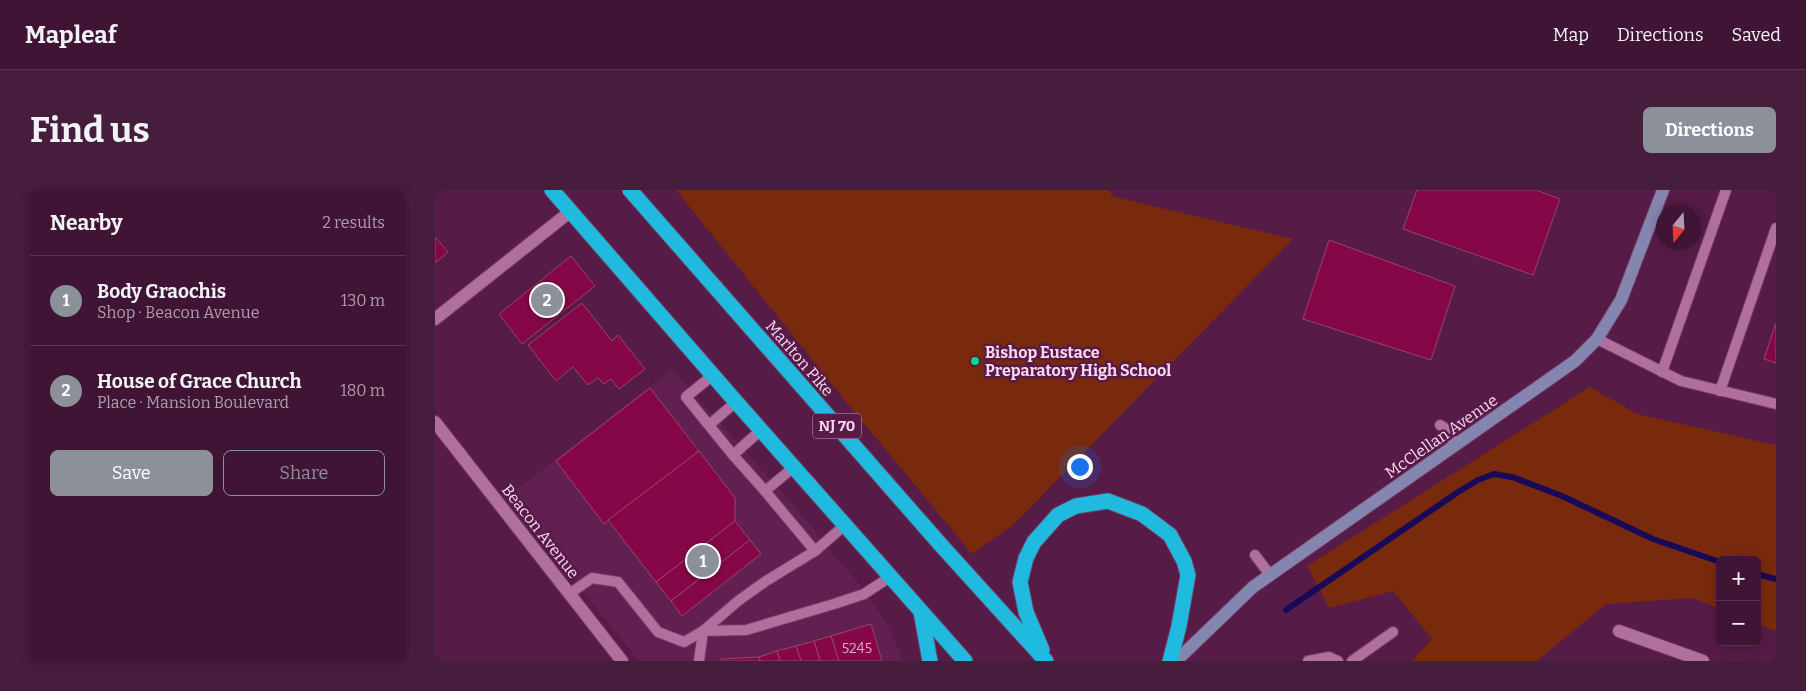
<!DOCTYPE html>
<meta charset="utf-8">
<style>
body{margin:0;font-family:Bitter,serif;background:#471d3d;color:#f1f3f6}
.controls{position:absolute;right:15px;bottom:15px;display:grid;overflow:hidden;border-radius:8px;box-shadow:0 2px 12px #0003}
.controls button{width:45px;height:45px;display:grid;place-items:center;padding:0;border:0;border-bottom:1px solid #593350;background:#401435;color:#f1f3f6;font:25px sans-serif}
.compass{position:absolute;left:1221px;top:15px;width:45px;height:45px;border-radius:50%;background:#401435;box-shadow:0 2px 12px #0003;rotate:198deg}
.you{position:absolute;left:644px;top:276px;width:18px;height:18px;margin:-12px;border:4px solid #fff;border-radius:50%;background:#1a73e8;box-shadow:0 0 0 8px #1a73e833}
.badge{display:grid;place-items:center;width:32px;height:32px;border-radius:50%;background:#8c9099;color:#fff;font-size:16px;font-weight:700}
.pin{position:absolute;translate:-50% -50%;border:2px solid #fff;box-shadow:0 1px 5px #0006}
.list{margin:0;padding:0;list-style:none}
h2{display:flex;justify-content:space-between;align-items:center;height:65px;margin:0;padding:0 20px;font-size:21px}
h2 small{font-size:16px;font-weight:400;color:#ae9ead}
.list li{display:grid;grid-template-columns:32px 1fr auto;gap:15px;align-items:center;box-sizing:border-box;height:90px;padding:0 20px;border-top:1px solid #593350}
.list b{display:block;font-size:19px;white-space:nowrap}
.list p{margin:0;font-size:16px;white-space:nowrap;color:#ae9ead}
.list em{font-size:16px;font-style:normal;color:#ae9ead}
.actions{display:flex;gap:10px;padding:15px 20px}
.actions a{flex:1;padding:11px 0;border:1px solid #8c9099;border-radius:8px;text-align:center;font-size:18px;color:#8c9099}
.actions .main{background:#8c9099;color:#fff}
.map{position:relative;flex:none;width:1341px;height:471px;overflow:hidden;border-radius:8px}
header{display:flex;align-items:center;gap:30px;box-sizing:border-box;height:70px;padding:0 25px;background:#401435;border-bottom:1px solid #593350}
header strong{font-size:24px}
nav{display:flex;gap:28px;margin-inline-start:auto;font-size:18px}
.intro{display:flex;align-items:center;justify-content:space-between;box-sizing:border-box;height:120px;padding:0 30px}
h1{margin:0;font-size:35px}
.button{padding:12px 22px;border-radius:8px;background:#8c9099;color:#fff;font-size:18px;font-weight:700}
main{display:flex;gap:30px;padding:0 30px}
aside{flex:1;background:#401435;border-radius:8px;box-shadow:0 2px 12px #0003}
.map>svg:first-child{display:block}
.built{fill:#622052}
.green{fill:#792a0d}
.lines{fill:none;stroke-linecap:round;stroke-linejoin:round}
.stream{stroke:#180a59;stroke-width:6}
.building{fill:#860748;stroke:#924963}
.lane-casing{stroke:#703c64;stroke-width:12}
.street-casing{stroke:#703c64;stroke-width:14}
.secondary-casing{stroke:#703c64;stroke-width:14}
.highway-casing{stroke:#703c64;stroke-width:17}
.lane{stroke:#b16f9d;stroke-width:10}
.street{stroke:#b16f9d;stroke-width:12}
.secondary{stroke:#8586b0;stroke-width:12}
.highway{stroke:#1fbadd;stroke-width:15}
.poi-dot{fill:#02d98b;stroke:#561b47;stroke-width:2}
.labels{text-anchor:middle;stroke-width:5;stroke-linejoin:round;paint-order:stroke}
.number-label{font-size:14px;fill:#dea3c6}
.shield{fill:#561b47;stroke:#ca9fbd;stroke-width:1}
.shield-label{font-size:15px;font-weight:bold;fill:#fcd7f0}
.poi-label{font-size:16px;font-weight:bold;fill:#fcd7f0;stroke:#561b47;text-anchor:start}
.street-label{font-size:16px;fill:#fcd7f0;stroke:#561b47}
</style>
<header>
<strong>Mapleaf</strong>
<nav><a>Map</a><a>Directions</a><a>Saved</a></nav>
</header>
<div class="intro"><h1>Find us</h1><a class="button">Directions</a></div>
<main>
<aside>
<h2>Nearby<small>2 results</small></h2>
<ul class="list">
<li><span class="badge">1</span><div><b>Body Graochis</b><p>Shop · Beacon Avenue</p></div><em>130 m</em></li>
<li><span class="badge">2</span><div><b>House of Grace Church</b><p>Place · Mansion Boulevard</p></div><em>180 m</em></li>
</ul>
<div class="actions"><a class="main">Save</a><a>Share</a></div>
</aside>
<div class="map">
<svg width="1341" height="471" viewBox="0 0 1341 471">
<rect width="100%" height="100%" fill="#561b47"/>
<polygon class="built" points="237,179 377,336 392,357 430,401 455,439 468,471 204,471 72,307"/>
<g class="green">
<polygon points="241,0 673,0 679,7 858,49 579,334 537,364 412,213"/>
<polygon points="1155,197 1202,224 1341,255 1341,441 1322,434 1322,370 1285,370 1285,419 1258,408 1171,414 1102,471 977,471 997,449 958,401 894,418 872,376"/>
</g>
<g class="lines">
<g class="stream">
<polyline points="1322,384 1341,389"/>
<polyline points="851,420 1023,302 1043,290 1059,284 1077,287 1127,306 1218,349 1285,372"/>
</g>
</g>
<g class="building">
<polygon points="982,0 1101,0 1125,9 1098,85 968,39"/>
<polygon points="0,47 13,62 0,73"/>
<polygon points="894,50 1020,96 996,170 868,129"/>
<polygon points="136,66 160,96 87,154 64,124"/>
<polygon points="147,113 177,151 183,145 210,179 184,199 176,189 169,194 163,188 153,195 138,177 121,191 93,155"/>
<polygon points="1341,133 1341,173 1329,169"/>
<polygon points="215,198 264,261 169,334 121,271"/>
<polygon points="264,261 300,308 300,331 221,392 173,330"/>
<polygon points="300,331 315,350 236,411 221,392"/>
<polygon points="315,350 326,364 247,426 236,411"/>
<polygon points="436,434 447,471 404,471 396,446"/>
<polygon points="396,446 404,471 385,471 379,451"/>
<polygon points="379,451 385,471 366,471 361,456"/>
<polygon points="361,456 366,471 345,471 342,461"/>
<polygon points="342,461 345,471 325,471 324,467"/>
<polygon points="324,467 325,471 287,471 286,469"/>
</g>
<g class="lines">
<defs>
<g id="lane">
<polyline points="1162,149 1246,191 1341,214"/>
<polyline points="1227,182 1291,0"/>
<polyline points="278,185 251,207 298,265"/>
<polyline points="1285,201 1341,38"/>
<polyline points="274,235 301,212"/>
<polyline points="1005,235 1010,238 1021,255"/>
<polyline points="326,240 298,265 330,301"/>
<polyline points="359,277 330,301 380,361"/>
<polyline points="820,365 835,385"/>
<polyline points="134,404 157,388 183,392 223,442 249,452 268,441 303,411 331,391 380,361 410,335"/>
<polyline points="264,471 268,441 311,440 399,414 429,404 455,387"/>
<polyline points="873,471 894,467 903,471"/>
<polyline points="917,471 958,442"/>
</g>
<g id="street">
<polyline points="0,129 136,21"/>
<polyline points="0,232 187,471"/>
<polyline points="1184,441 1268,471"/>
</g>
<polyline id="secondary" points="741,471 818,397 1140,171 1162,149 1186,110 1228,0"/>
<g id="highway">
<polyline points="117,0 295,205 530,471"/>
<polyline points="195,0 505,354 611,471"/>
<polyline points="486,422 495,471"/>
<polyline points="607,460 591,422 585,392 591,368 599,352 623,325 641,316 673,311 707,324 735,345 749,371 753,385 744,436 735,471"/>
</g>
</defs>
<use href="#lane" class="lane-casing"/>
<use href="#street" class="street-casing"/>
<use href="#secondary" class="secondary-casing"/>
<use href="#highway" class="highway-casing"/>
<use href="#lane" class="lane"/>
<use href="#street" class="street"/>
<use href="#secondary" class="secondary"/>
<use href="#highway" class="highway"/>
</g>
<circle class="poi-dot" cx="540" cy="171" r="5"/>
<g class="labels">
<g class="number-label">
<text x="422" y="463">5245</text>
</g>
<rect class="shield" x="378" y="223.5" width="48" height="25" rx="4"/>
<g class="shield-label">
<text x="402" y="241">NJ 70</text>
</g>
<g class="poi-label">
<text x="550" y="168">Bishop Eustace<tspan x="550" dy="18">Preparatory High School</tspan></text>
</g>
<g class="street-label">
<text transform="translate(365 168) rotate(49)" y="6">Marlton Pike</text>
<text transform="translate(1006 246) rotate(-35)" y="6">McClellan Avenue</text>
<text transform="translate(106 341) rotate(52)" y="6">Beacon Avenue</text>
</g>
</g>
</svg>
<div class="controls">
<button>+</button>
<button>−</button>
</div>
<svg class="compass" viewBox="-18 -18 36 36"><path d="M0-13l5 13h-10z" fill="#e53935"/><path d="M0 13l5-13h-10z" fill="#ae9ead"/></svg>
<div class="you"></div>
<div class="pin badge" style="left:268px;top:371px">1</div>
<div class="pin badge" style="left:112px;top:110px">2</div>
</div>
</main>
